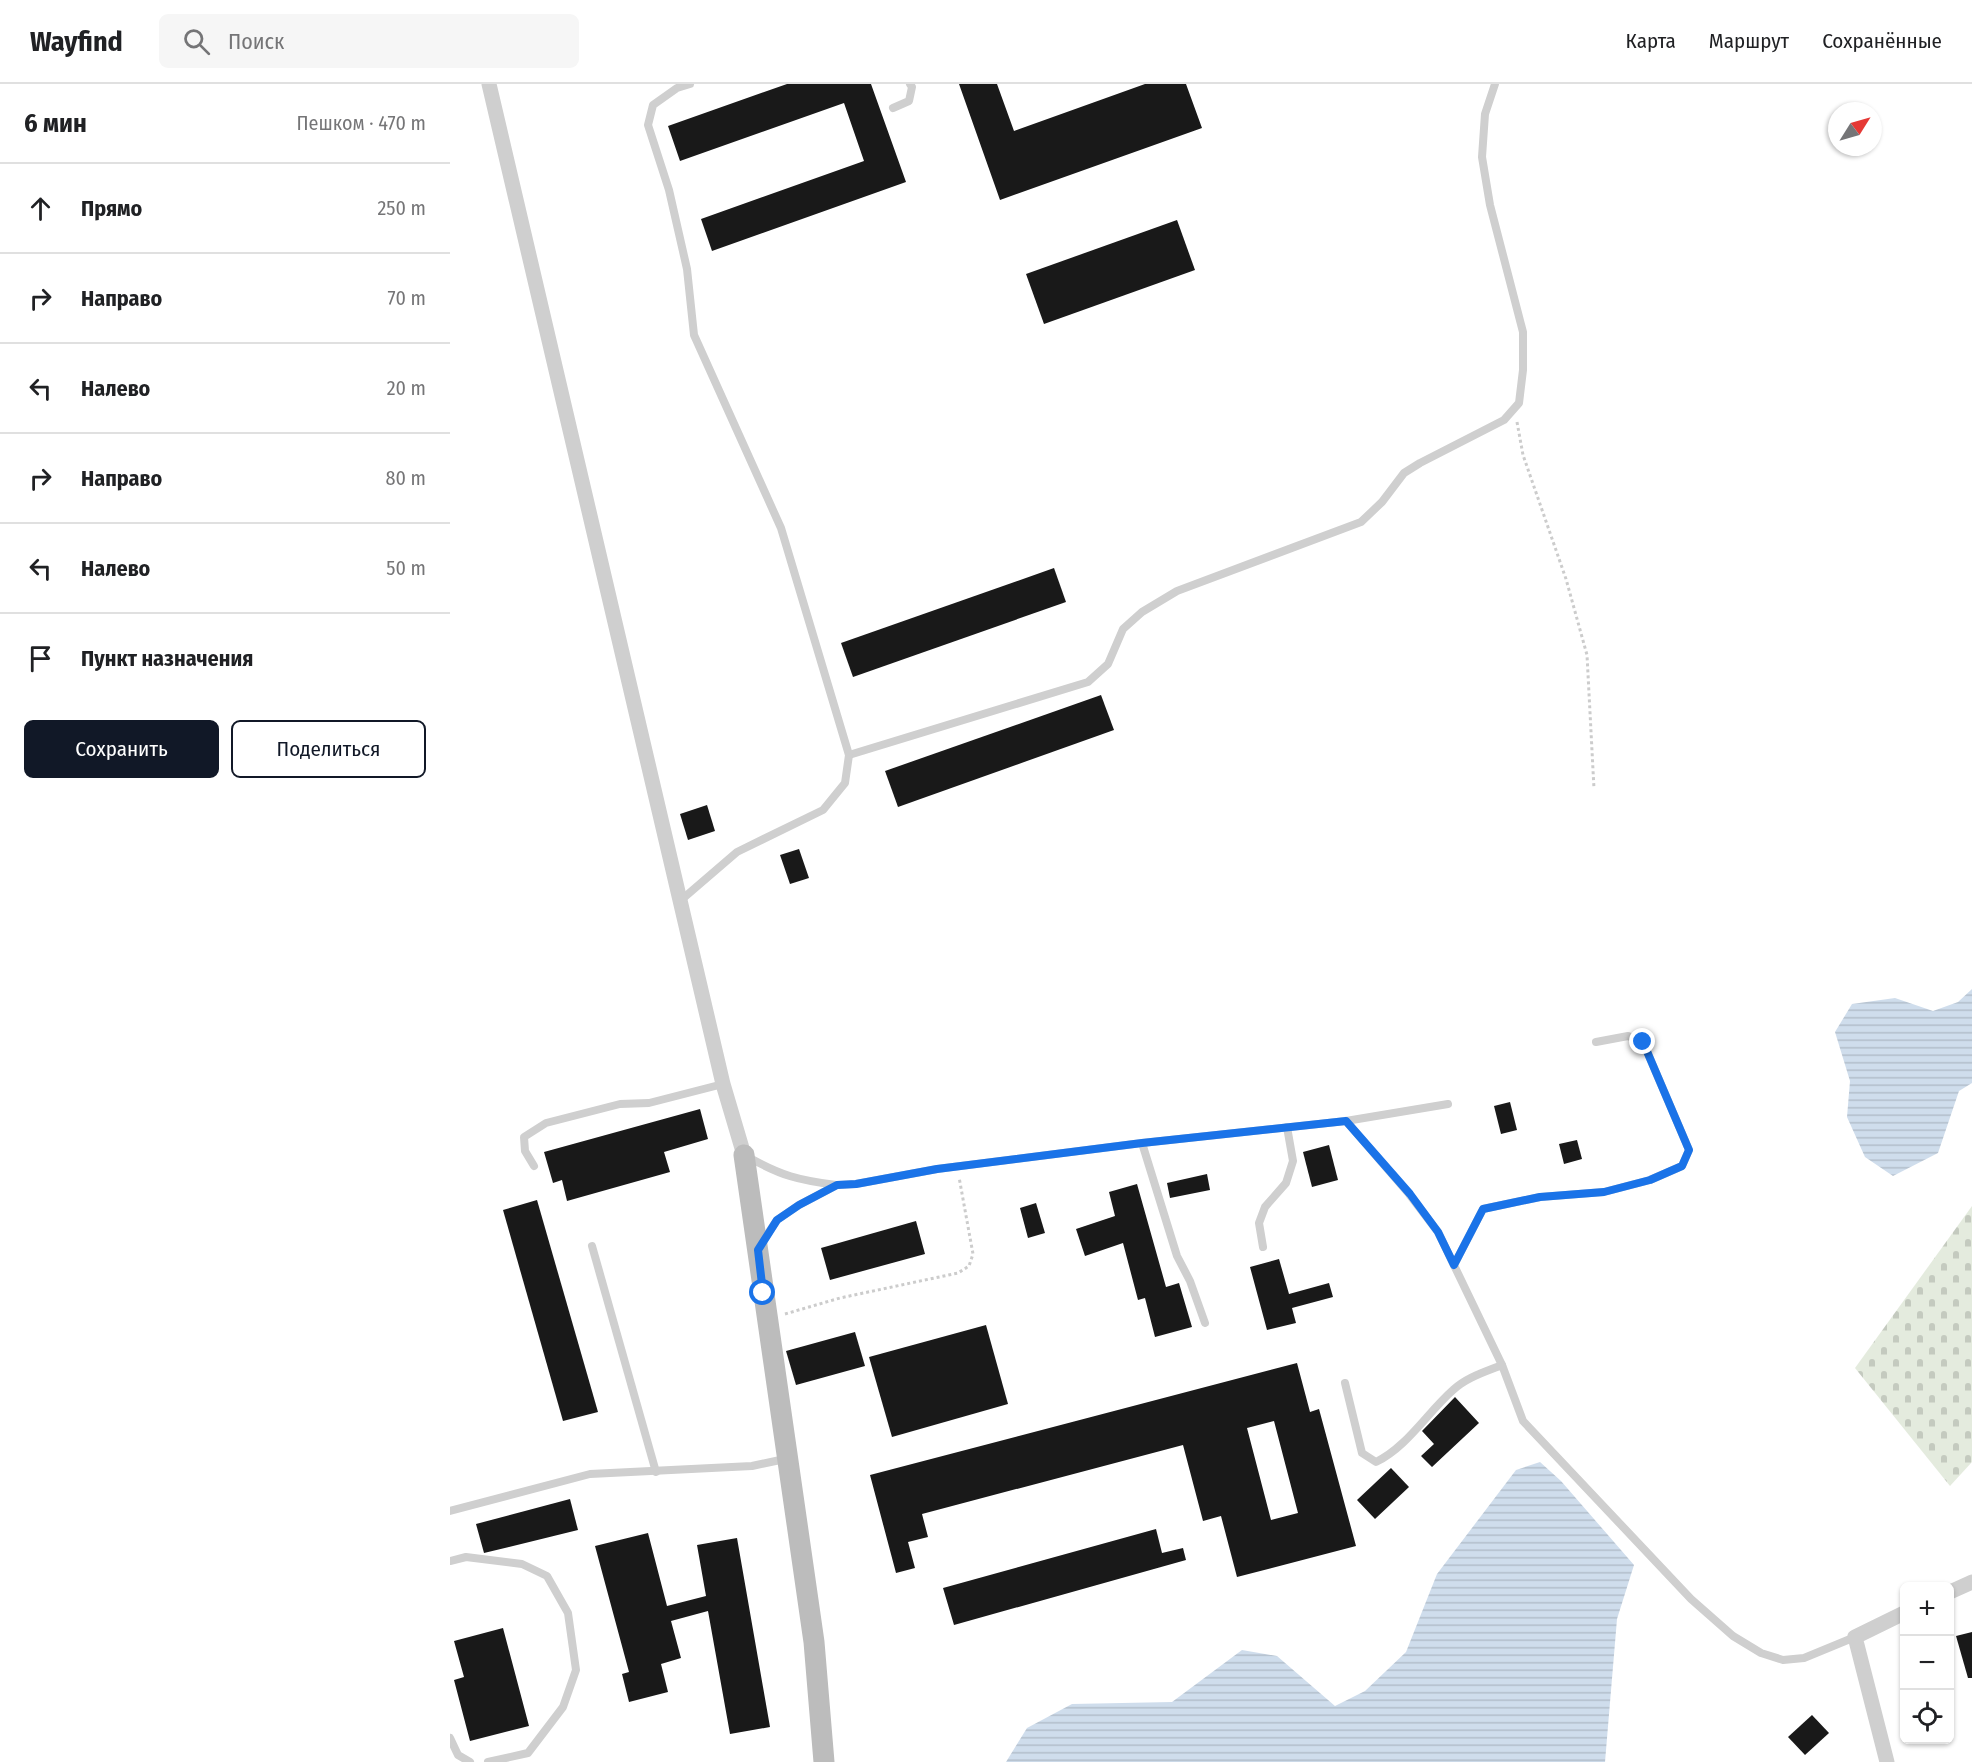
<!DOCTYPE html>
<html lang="ru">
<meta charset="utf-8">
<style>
body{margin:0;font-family:"Fira Sans Condensed",sans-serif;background:#f6f6f6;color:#202124}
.controls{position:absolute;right:18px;bottom:18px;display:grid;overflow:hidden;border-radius:9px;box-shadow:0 2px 4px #0004}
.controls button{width:54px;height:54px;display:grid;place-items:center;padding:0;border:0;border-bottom:2px solid #e0e0e0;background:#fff;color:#202124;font:30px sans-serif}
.compass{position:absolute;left:1378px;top:18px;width:54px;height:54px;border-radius:50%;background:#fff;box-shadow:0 2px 4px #0004;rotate:53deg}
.stop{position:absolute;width:18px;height:18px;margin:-14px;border:4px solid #1a73e8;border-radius:50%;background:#fff}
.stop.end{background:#1a73e8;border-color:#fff;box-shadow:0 2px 6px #0008}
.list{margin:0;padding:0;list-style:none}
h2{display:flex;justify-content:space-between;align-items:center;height:78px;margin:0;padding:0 24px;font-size:26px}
h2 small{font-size:20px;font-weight:400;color:#757577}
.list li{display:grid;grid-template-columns:39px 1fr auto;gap:18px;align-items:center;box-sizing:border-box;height:90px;padding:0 24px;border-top:2px solid #e0e0e0}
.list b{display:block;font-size:22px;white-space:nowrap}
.list em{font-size:20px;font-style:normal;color:#757577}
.actions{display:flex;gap:12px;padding:18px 24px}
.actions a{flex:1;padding:14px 0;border:2px solid #111827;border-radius:9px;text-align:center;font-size:21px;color:#111827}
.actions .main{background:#111827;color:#fff}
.icon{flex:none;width:33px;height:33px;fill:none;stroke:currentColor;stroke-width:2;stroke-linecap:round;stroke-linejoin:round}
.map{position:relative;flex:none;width:1522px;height:1678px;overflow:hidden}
header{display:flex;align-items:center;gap:36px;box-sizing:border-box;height:84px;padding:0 30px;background:#fff;border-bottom:2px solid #e0e0e0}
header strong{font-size:28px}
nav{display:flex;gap:33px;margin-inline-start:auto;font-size:21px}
.search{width:420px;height:54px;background:#f6f6f6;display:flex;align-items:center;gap:15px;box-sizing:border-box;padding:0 21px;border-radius:9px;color:#757577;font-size:22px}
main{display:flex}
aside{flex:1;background:#fff}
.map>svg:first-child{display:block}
.cemetery{fill:url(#cemetery-stones)}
.water{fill:url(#water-rules)}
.building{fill:#191919;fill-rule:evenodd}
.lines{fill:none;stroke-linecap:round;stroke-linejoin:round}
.path{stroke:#ccc;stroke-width:3;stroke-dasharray:3 3;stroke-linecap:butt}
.lane{stroke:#cfcfcf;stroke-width:8}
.street{stroke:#cfcfcf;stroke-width:15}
.secondary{stroke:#bcbcbc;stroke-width:21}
.route{stroke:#1a73e8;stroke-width:8}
</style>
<header>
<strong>Wayfind</strong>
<div class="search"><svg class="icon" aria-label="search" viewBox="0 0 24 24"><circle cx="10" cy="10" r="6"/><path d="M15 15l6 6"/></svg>Поиск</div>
<nav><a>Карта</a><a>Маршрут</a><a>Сохранённые</a></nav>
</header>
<main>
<aside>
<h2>6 мин<small>Пешком · 470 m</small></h2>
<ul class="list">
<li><svg class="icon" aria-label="ahead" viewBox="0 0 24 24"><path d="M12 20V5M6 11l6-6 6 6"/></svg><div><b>Прямо</b></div><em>250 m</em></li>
<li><svg class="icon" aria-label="right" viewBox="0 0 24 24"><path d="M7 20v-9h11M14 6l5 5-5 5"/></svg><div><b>Направо</b></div><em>70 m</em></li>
<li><svg class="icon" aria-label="left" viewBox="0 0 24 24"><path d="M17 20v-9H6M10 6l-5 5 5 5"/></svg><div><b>Налево</b></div><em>20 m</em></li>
<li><svg class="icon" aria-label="right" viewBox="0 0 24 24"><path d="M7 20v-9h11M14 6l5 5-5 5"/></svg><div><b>Направо</b></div><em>80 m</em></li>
<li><svg class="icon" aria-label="left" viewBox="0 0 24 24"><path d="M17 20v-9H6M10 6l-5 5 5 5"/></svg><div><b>Налево</b></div><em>50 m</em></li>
<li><svg class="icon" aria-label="arrive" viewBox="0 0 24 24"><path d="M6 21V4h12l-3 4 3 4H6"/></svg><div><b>Пункт назначения</b></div></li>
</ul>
<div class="actions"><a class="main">Сохранить</a><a>Поделиться</a></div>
</aside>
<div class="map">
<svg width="1522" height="1678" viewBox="0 0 1522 1678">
<defs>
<pattern id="cemetery-stones" width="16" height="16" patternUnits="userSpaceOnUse" patternTransform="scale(1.5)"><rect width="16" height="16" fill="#e4ebde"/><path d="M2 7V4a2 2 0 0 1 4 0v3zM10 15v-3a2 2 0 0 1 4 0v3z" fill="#c4cabf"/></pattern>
<pattern id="water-rules" width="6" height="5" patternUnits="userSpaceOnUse" patternTransform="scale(1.5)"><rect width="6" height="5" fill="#cfddec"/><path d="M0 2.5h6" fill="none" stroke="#b2becb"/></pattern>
</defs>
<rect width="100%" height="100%" fill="#fff"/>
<polygon class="cemetery" points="1522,1122 1522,1378 1500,1402 1405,1284"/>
<g class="water">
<polygon points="1522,905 1522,999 1509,1007 1488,1069 1443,1092 1415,1073 1397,1033 1400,997 1385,948 1402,920 1445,914 1483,927 1508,918"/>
<polygon points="1090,1378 1111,1397 1184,1481 1167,1535 1155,1678 556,1678 577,1644 622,1620 722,1618 792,1566 827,1572 885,1622 915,1607 956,1568 987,1490 1066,1386"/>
</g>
<g class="building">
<polygon points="337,0 421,0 456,98 262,167 251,135 414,77 394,19 230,77 218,42"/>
<polygon points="509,0 547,0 564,47 695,0 736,0 752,44 550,116"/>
<polygon points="727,136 745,186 594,240 576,190"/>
<polygon points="604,484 616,518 403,593 391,559"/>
<polygon points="651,611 664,646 448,723 435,687"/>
<polygon points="257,721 265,747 238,756 230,730"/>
<polygon points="349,765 359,794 340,800 330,771"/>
<polygon points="1060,1018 1067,1046 1051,1050 1044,1022"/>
<polygon points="250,1025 258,1055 214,1068 220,1088 117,1117 112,1096 103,1099 94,1068"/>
<polygon points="1127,1056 1132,1075 1114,1080 1109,1060"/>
<polygon points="879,1061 888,1096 862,1103 853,1068"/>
<polygon points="757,1090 760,1106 720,1114 717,1099"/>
<polygon points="687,1100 716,1203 729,1199 742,1243 705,1253 695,1214 688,1216 673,1159 635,1172 626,1145 665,1132 659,1108"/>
<polygon points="87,1116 148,1328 113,1337 53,1126"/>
<polygon points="586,1119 595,1149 578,1154 570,1124"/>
<polygon points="466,1137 475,1170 380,1196 371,1164"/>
<polygon points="829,1175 839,1210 879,1199 883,1213 842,1224 846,1239 817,1246 800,1183"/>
<polygon points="536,1241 558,1320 442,1353 419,1273"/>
<polygon points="405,1248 415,1282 346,1301 336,1267"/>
<path d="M847,1279L860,1328L869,1325L906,1462L787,1493L771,1432L753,1437L733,1361L472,1430L478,1453L458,1458L465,1484L446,1489L420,1391ZM824,1337L848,1429L821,1436L797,1344Z"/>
<polygon points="1005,1313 1029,1339 982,1383 971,1372 984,1360 972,1347"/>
<polygon points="941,1384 959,1403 925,1435 907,1416"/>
<polygon points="120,1415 128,1446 34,1469 26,1440"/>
<polygon points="706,1445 712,1469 733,1464 736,1476 504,1541 493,1504"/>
<polygon points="198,1449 217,1522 256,1512 247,1461 287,1454 320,1643 280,1650 258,1527 221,1537 231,1574 211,1580 218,1608 179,1618 172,1590 179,1588 145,1462"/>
<polygon points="53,1544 79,1642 20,1657 4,1596 14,1593 4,1557"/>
<polygon points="1522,1548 1522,1594 1518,1594 1506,1552"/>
<polygon points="1362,1631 1379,1649 1355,1671 1338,1653"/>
</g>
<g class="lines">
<g class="path">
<polyline points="1067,338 1073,371 1116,495 1137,571 1144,705"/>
<polyline points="335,1230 390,1214 508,1189 519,1182 523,1170 509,1093"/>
</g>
<g class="lane">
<polyline points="443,24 459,17 462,3 460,0"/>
<polyline points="399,671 638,598 658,580 673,545 692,528 727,507 911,438 932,418 954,389 970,379 1054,336 1069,319 1073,286 1073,248 1040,121 1032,73 1035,30 1045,0"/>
<polyline points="230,817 287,768 373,726 395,699 399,671 331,444 244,251 237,185 219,106 198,41 203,21 227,4 240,0"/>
<polyline points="896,1037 959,1110 988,1148 1052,1281 1073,1337 1241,1515 1283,1552 1311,1569 1333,1576 1354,1574 1405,1553"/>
<polyline points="692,1059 727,1172 740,1197 755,1239"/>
<path d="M298,1073C332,1092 348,1096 386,1101"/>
<polyline points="84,1082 75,1067 74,1053 96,1039 170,1020 199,1019 273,1000"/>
<polyline points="311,1160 327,1136 349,1121 387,1101 406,1100 487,1085 692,1059 896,1037 998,1020"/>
<polyline points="142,1162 206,1388"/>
<polyline points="813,1163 809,1139 815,1123 836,1099 843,1077 837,1043"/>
<polyline points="1004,1181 1033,1125 1090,1113 1154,1108 1200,1096 1232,1082 1239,1066 1193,958 1178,952 1146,958"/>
<path d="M895,1299L912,1369L926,1378C957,1363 977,1329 1003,1306C1017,1293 1035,1288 1052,1281"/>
<polyline points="0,1427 140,1390 302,1382 335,1375"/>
<polyline points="0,1477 16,1473 72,1480 97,1492 118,1529 126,1586 113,1623 78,1669 38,1678"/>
<polyline points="0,1654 8,1671 20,1678"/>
</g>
<g class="street">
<polyline points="39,0 273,1000 294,1071"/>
<polyline points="1500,1508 1522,1498"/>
<polyline points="1437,1678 1405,1553 1454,1529"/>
</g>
<polyline class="secondary" points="294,1071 364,1558 374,1678"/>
</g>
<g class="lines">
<polyline class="route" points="313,1209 308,1166 327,1136 349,1121 387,1101 406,1100 487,1085 692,1059 896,1037 960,1110 988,1148 1004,1181 1033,1125 1090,1113 1154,1108 1200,1096 1232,1082 1239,1066 1193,958"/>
</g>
</svg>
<div class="controls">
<button>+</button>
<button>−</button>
<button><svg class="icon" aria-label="locate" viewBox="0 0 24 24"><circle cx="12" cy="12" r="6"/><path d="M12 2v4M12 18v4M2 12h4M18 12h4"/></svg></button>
</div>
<svg class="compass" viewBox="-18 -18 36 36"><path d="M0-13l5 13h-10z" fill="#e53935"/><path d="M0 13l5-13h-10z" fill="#757577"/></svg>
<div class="stop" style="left:313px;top:1209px"></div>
<div class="stop end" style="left:1193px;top:958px"></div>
</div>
</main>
